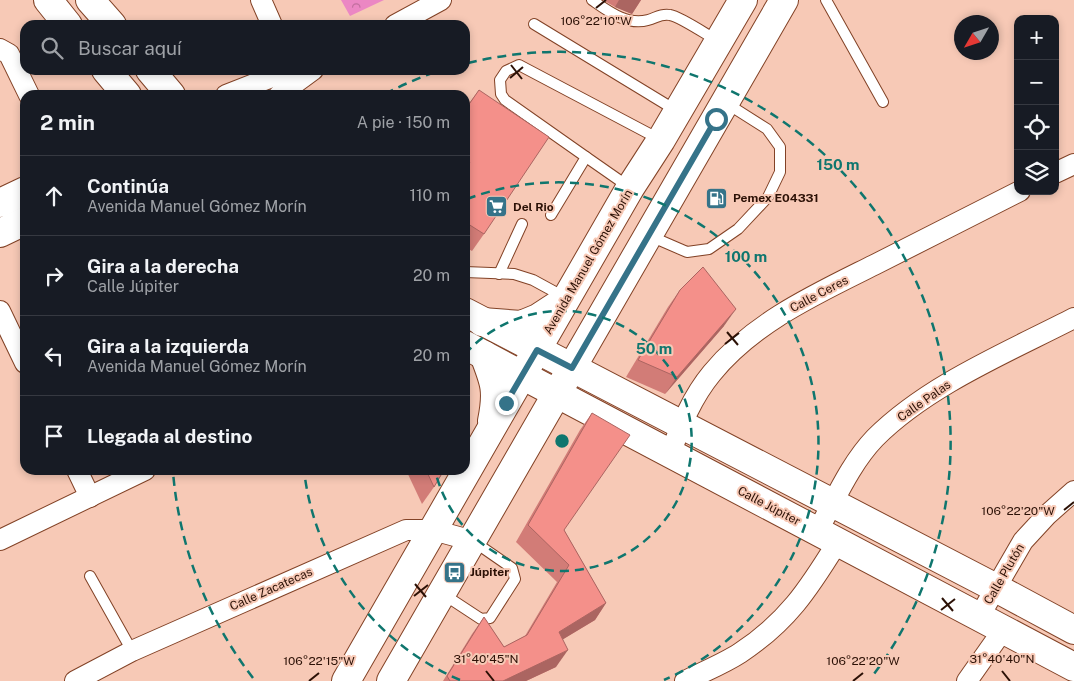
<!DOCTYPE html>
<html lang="es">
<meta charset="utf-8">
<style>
body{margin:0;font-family:"Public Sans",sans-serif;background:#242831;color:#f1f3f6}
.controls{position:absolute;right:15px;top:15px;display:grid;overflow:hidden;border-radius:10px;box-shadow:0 2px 8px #0003}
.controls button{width:45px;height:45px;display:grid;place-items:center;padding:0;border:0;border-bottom:1px solid #363941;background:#171b24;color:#f1f3f6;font:25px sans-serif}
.compass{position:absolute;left:954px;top:15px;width:45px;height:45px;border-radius:50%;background:#171b24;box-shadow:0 2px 8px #0003;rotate:231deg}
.stop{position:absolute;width:15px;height:15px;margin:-11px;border:4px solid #357389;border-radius:50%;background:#fff}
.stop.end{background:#357389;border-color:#fff;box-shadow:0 1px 5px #0008}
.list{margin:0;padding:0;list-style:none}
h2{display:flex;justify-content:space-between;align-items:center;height:65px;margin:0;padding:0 20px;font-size:21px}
h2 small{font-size:16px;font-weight:400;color:#9ea1a6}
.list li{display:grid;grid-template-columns:32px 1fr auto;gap:15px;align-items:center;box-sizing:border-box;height:80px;padding:0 20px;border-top:1px solid #363941}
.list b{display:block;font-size:19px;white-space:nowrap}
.list p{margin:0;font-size:16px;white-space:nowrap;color:#9ea1a6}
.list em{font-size:16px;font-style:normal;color:#9ea1a6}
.icon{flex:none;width:28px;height:28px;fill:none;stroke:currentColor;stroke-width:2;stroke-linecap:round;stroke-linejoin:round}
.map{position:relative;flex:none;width:1074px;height:681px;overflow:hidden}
.search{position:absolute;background:#171b24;box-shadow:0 2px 8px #0003;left:20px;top:20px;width:450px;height:55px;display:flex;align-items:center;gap:12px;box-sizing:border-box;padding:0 18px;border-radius:15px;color:#9ea1a6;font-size:19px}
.panel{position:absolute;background:#171b24;box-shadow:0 2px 8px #0003;left:20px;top:90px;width:450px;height:385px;border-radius:15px}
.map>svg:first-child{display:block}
.park{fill:url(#park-crowns)}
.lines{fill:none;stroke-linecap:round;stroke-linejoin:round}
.lane-casing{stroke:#824226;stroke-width:12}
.street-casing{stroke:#824226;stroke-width:22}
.secondary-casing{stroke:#824226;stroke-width:30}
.primary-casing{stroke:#824226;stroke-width:30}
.lane{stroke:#fff;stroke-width:10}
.street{stroke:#fff;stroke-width:20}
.secondary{stroke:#fff;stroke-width:28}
.primary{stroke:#fff;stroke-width:28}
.wall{fill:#d27c77}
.shaded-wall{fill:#ab6561}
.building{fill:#f4908a;stroke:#ab6561}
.route{stroke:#357389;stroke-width:6}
.ticks{fill:none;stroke:#2c1106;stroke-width:2}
.ring{fill:none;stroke:#0f766e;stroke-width:2.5;stroke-dasharray:9 6}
.labels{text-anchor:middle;stroke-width:4;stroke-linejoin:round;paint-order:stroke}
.poi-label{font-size:12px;font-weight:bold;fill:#2c1106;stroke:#f7c9b6;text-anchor:start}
.street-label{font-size:12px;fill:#2c1106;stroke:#f7c9b6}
.ticks-label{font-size:12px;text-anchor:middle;fill:#2c1106;stroke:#f7c9b6;stroke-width:4;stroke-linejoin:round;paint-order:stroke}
.centre{fill:#0f766e;stroke:#f7c9b6;stroke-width:2.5}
.ring-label{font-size:15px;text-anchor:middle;font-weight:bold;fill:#0f766e;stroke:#f7c9b6;stroke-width:4;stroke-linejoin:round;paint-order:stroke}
</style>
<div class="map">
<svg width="1074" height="681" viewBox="0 0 1074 681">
<defs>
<pattern id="park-crowns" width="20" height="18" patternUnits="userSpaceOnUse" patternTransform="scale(1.25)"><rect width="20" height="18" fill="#eb87c3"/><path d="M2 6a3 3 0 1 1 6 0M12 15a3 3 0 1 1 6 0" fill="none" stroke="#bf6d9c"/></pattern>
</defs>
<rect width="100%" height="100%" fill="#f7c9b6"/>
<polygon class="park" points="341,0 384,0 350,16"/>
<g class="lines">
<defs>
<g id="lane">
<path d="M592,0C608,11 627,26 648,20C656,18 661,13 670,15C681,17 707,35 718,41"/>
<polyline points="826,0 883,102"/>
<polyline points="534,24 677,111"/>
<polyline points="586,157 629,187"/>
<polyline points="551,215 586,157 505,100 501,94 500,80 506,71 519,65 661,140"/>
<polyline points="650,236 687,252 709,249 738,229 768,197 780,172 780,147 767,129 726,103"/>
<polyline points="465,272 514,274 533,280 566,298"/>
<polyline points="499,274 522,224"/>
<polyline points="90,576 132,651"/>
<polyline points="443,594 481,619 490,618 515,579 512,568 473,541"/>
</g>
<g id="street">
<polyline points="261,0 272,25"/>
<polyline points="395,25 441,0"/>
<polyline points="0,49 9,54 29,95"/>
<polyline points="226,95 290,70"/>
<polyline points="279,95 313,70"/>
<polyline points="1055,173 1074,164"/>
<polyline points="0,311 25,363"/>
<path d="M670,454C681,425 692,397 712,373C754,322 816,294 874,265C923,240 971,216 1020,191"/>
<polyline points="77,470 90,497"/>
<path d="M817,532C835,500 850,464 875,438C928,385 1008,352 1074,318"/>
<polyline points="0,540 145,470"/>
<polyline points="979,617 1023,541 1047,515 1074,491"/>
<polyline points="75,681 132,651 406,530 433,530 473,541"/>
<path d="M685,681C703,672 723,664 740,653C787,622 808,590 837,543"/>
<polyline points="967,681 1003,630"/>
</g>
<g id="secondary">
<polyline points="48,0 68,25"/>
<polyline points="90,0 112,25"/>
<polyline points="106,70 127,95"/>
<polyline points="150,70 171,95"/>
<polyline points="0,203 25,191"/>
<polyline points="0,233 25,221"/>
<polyline points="465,312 996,588 1074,630"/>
<polyline points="465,345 1074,667"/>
</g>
<g id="primary">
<polyline points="482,322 521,325 538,318 564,301"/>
<path d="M484,355C495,383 498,391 492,421"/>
<polyline points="346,681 630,188 661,140 743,0"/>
<polyline points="391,681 784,0"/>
</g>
</defs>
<use href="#lane" class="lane-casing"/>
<use href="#street" class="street-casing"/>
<use href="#secondary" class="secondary-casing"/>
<use href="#primary" class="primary-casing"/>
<use href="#lane" class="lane"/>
<use href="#street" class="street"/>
<use href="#secondary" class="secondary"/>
<use href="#primary" class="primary"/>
</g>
<g class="wall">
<polygon points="603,0 641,0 632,14 615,7"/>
<polygon points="479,90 484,234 472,251 465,247 465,109"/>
<polygon points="680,290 724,326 665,394 626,377 668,307"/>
<polygon points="592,413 564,530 606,603 595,620 563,639 556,667 526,681 443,681 472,634 484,617 504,647 525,636 557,582 516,542 580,430"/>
<polygon points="406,470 444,470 434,487 422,504"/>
</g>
<g class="shaded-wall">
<polygon points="619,0 641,0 632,14 615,7"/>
<polygon points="736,309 724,326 665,394 677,377"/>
<polygon points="606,603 595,620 547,649 559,632"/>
<polygon points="568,650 556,667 526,681 503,681"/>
</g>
<g class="building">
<polygon points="479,90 549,137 484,234 465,222 465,169 470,162 465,158 465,110"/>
<polygon points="703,267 736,309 677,377 638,360 680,290"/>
<polygon points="592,413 630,435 564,530 606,603 559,632 568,650 503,681 450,681 447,676 484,617 504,647 527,635 569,565 528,525"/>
<polygon points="426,470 444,470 434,487"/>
</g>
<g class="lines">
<polyline class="route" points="506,403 537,350 572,368 716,119"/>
</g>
<path class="ticks" d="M596,8L606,0M511,65L522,79M510,78L523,67M727,332L738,345M725,344L739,333M1064,510L1074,502M415,584L426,597M414,596L428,585M942,598L953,611M941,610L955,599M486,671L494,681M1002,671L1010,681M309,681L319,673M853,681L863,673"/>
<g class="ring">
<path d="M465 354A130 130 0 1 1 435 470"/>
<path d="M460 680A260 260 0 0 1 304 470M467 199A260 260 0 0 1 664 680"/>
<path d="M253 678A390 390 0 0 1 173 472M385 94A390 390 0 0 1 441 70M468 63A390 390 0 0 1 871 678"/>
</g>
<defs>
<symbol id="fuel-square" viewBox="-11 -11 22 22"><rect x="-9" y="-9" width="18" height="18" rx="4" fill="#357389" stroke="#f7c9b6"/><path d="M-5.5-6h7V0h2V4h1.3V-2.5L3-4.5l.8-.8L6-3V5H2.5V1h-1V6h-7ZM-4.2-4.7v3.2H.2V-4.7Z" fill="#fff"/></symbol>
<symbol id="supermarket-square" viewBox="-11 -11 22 22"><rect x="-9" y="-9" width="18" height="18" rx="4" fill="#357389" stroke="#f7c9b6"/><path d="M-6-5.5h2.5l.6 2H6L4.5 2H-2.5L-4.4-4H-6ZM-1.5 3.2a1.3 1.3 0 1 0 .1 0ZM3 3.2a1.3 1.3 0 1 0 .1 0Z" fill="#fff"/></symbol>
<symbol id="bus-square" viewBox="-11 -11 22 22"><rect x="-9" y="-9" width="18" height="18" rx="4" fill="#357389" stroke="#f7c9b6"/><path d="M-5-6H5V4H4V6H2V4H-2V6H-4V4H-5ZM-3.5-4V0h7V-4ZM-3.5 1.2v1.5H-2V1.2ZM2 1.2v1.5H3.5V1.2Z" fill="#fff"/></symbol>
</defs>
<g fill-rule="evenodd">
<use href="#fuel-square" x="704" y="186" width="25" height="25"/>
<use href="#supermarket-square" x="484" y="194" width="25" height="25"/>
<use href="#bus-square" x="442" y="560" width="25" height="25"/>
</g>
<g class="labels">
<g class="poi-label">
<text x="733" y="202">Pemex E04331</text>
<text x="513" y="211">Del Rio</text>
<text x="470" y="576">Júpiter</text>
</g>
<g class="street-label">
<text transform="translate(588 262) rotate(-60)" y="4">Avenida Manuel Gómez Morín</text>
<text transform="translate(819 294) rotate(-28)" y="4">Calle Ceres</text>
<text transform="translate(924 401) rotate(-35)" y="4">Calle Palas</text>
<text transform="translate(769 506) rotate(28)" y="4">Calle Júpiter</text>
<text transform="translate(1004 574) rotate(-60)" y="4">Calle Plutón</text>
<text transform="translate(271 589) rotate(-24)" y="4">Calle Zacatecas</text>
</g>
</g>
<g class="ticks-label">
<text x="596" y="25">106°22'10"W</text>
<text x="1018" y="515">106°22'20"W</text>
<text x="486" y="663">31°40'45"N</text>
<text x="1002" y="663">31°40'40"N</text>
<text x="319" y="665">106°22'15"W</text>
<text x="863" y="665">106°22'20"W</text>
</g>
<circle cx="562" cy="441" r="8" class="centre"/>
<g class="ring-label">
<text x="838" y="170">150 m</text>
<text x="746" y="262">100 m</text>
<text x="654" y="354">50 m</text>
</g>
</svg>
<div class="controls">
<button>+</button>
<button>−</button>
<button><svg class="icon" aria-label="locate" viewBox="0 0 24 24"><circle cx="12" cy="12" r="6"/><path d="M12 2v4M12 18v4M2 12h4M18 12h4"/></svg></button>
<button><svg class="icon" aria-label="layers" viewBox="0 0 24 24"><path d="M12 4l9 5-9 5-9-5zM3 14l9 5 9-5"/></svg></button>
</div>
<svg class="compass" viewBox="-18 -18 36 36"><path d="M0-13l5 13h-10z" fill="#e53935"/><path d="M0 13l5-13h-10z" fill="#9ea1a6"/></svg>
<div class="stop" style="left:716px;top:119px"></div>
<div class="stop end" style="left:506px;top:403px"></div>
<div class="search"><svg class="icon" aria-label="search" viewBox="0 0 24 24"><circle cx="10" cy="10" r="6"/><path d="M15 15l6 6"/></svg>Buscar aquí</div>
<section class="panel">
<h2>2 min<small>A pie · 150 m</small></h2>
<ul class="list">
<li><svg class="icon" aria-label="ahead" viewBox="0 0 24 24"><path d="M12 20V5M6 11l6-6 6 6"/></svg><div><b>Continúa</b><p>Avenida Manuel Gómez Morín</p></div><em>110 m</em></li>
<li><svg class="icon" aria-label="right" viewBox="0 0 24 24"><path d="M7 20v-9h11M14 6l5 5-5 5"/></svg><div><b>Gira a la derecha</b><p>Calle Júpiter</p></div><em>20 m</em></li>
<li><svg class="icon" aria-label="left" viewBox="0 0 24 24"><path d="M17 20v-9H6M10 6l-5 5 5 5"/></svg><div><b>Gira a la izquierda</b><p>Avenida Manuel Gómez Morín</p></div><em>20 m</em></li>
<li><svg class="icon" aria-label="arrive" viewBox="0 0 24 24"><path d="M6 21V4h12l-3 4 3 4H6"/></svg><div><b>Llegada al destino</b></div></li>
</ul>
</section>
</div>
